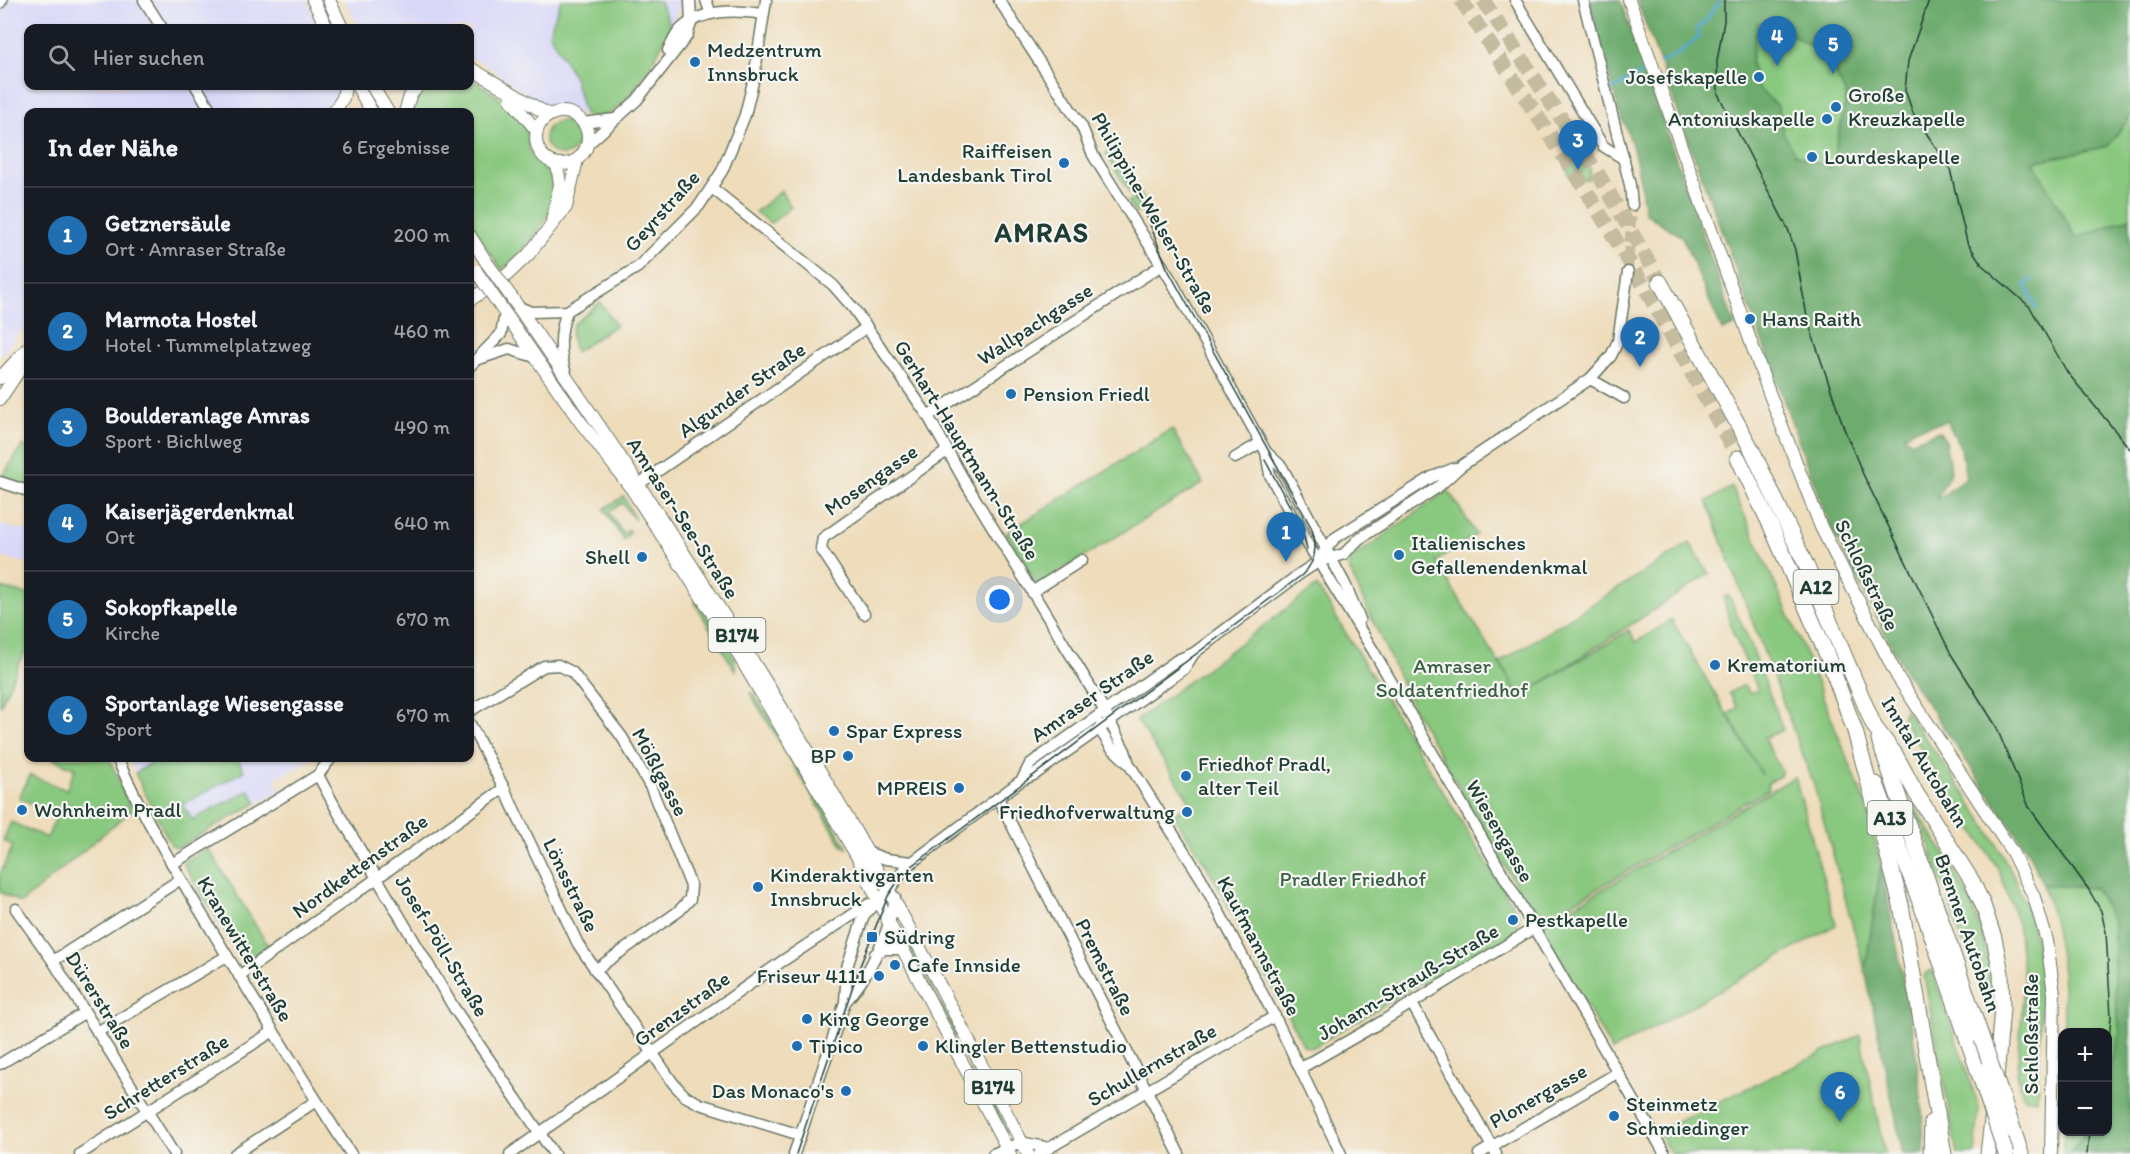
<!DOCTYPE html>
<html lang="de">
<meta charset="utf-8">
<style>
body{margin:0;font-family:Itim,sans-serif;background:#20242c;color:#f1f3f6}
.controls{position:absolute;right:18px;bottom:18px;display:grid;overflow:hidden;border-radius:12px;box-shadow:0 2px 4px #0004}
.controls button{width:54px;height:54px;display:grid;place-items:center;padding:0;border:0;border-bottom:2px solid #363941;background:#171b24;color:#f1f3f6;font:30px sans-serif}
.you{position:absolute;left:1000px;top:600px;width:21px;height:21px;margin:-15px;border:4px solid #fff;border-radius:50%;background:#1a73e8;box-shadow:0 0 0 9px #1a73e833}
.badge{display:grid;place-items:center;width:39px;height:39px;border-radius:50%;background:#1f6fb2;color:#fff;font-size:20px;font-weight:700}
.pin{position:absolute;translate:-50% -50px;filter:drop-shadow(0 2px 3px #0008)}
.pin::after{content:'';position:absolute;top:32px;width:21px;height:18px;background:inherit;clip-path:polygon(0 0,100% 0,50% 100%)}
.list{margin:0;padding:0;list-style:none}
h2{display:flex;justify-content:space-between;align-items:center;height:78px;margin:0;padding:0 24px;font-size:26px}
h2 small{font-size:20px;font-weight:400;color:#9ea1a6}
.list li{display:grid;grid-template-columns:39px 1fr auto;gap:18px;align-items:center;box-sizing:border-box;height:96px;padding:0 24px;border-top:2px solid #363941}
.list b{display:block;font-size:22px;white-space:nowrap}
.list p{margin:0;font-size:20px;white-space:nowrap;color:#9ea1a6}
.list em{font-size:20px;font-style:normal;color:#9ea1a6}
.icon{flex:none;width:33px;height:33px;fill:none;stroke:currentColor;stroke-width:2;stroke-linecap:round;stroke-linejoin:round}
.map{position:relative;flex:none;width:2130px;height:1154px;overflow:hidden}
.search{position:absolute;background:#171b24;box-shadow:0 2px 4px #0004;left:24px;top:24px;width:450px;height:66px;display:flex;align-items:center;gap:15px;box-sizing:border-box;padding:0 21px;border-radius:12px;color:#9ea1a6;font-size:22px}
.panel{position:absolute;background:#171b24;box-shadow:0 2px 4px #0004;left:24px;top:108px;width:450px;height:654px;border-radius:12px}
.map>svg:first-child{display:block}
.built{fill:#d8d7f8}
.green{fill:#89c87f;stroke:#54825a;stroke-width:1.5}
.forest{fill:#6eac6e;stroke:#467451;stroke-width:1.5;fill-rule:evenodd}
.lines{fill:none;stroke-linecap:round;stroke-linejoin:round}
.stream{stroke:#52a9cf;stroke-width:3}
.minor-tunnel{stroke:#c5bc9f;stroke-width:10;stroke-dasharray:10 5;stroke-linecap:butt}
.highway-tunnel{stroke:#c5bc9f;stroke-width:15;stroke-dasharray:15 8;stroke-linecap:butt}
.minor-casing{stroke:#677563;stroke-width:13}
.major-casing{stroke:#677563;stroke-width:14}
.highway-casing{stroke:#677563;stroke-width:17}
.minor{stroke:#fff;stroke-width:10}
.major{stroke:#fff;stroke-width:12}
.highway{stroke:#fff;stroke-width:15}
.tram{stroke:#1f3d34;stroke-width:1.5}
.major-bridge-casing{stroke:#677563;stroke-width:14;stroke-linecap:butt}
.highway-bridge-casing{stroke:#677563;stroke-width:17;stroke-linecap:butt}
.major-bridge{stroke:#fff;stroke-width:12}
.highway-bridge{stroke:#fff;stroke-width:15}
.poi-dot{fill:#1f6fb2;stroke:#f6f6f2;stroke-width:2}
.labels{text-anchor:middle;stroke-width:4.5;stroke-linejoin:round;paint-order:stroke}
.shield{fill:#f6f6f2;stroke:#60746d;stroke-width:1.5}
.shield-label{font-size:20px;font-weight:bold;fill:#1f3d34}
.poi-label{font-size:21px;fill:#1f3d34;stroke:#f6f6f2;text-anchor:start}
.street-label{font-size:21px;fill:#1f3d34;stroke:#f6f6f2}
.park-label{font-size:21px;fill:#3a6047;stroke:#f6f6f2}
.district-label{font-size:27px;font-weight:bold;letter-spacing:1.5px;fill:#1f3d34;stroke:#f6f6f2}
</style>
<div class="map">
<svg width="2130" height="1154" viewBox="0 0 2130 1154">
<rect width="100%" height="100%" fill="#f6f6f2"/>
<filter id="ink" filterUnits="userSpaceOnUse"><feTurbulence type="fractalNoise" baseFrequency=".0167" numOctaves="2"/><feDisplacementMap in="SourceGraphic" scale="12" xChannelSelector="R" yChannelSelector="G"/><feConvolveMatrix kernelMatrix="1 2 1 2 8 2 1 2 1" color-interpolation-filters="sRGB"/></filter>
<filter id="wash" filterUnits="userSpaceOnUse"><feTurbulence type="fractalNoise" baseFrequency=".008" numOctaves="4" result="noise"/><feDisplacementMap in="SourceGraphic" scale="24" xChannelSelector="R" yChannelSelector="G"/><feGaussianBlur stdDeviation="1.35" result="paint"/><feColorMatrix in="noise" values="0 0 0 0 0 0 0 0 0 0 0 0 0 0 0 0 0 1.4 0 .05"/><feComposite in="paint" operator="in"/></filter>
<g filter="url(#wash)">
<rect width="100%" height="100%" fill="#eedcba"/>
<g class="built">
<polygon points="9,0 307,0 319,28 28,28 28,86 338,86 337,95 327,112 28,112 28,324 0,356 0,15"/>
<polygon points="345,0 561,0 549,33 574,77 584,114 541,104 483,63 470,58 470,28 359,28"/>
<polygon points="654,0 681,0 671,27 660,3"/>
<polygon points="0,525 28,531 28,563 0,557"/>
<polygon points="128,758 314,758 274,779 280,791 177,848 171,845"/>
</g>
<g class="green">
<path d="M561,0H654L660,2L671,27C660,49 618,135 584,114L574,77L549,33Z"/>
<polygon points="1757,23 1775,25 1827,56 1847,97 1831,168 1795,154 1783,132 1778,107 1758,89 1751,62"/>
<path d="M470,79C486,86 521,113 527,131C528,137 527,143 529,149C532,163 549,168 553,182C562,212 522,252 502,270L470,223V112H411L414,99L426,86H470Z"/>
<polygon points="2130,116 2130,218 2076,238 2033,162 2108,146"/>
<circle cx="562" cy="138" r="17"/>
<polygon points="1113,149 1139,191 1131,195 1106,154"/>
<polygon points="1578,157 1583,159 1590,168 1589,179 1577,180 1569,175 1565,163"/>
<polygon points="781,191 791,207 771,223 755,212"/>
<polygon points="1141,194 1149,208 1135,213 1128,202"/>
<polygon points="600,302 616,325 575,352 571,335 573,325"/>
<polygon points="1172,429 1203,483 1038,585 1006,533"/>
<polygon points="23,445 28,448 28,486 1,478"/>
<polygon points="1732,487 1803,647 1866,805 1881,866 1865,970 1813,782 1707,501"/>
<polygon points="1448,490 1476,534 1436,562 1520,697 1500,662 1690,543 1709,574 1527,692 1629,630 1636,642 1672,620 1762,775 1728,714 1738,708 1729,693 1743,685 1750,693 1758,690 1733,633 1724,601 1725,596 1729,596 1751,645 1783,730 1764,738 1781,771 1781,775 1767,784 1769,789 1538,923 1414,710 1348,567 1351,559"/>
<polygon points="624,496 635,520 622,503 609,512 623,534 629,530 630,533 623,540 604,509"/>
<polygon points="1317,586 1520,917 1510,937 1426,989 1422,982 1312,1048 1304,1046 1207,866 1173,814 1191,803 1137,720"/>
<polygon points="0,588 28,594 28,648 20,661 0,707"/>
<polygon points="696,598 734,658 736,672 695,603"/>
<polygon points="750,693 754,693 848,849 842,845"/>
<path d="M1905,710C1951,777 2008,844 2031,922C2047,979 2039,1042 2037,1100L2024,1098L2017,1077L2024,983L2018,924L1999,870L1902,719Z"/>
<polygon points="51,758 109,758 132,810 21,903 0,892 0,874 13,846 3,841 11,822 47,838 57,815 19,798 30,775 66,790 75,769"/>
<polygon points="159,758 237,758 244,771 183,804 192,820 249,790 257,803 177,848 171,845 135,773"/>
<polygon points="1795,777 1836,925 1612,1051 1541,925"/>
<path d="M1910,804H1913C1956,873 1986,912 1992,996L1985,993L1970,945L1962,943L1948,899L1950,898L1942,883L1923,827Z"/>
<polygon points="208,848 269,947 244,963 183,863"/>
<path d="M2043,885L2095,888L2114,923V976L2120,1035L2108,1078V1032H2064C2064,975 2061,940 2043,885Z"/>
<polygon points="904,935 1008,1130 1005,1131 902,936"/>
<polygon points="1932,970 1979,1107 1975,1154 1957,1154 1924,975"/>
<polygon points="1860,1035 1885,1154 1671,1154 1657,1131"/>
<polygon points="2064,1132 2086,1132 2070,1154 2064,1154"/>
</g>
<g class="forest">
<path d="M1589,0H1620L1735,326L1722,330L1682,237L1645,213C1640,179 1635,143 1619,112Z"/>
<path d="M1637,0H2130V116L2108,146L2033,162L2076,238L2130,218V1154H2070L2086,1132H2108V1078L2120,1035L2114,976V923L2095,888L2043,885L2027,850L1903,668L1829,524ZM1758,23L1775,25L1827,56L1847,97L1831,168L1795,154L1783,132L1778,107L1758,88L1751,62ZM1947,421L1961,449L1966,478L1936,500L1951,472L1945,440L1939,431L1911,442L1904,435L1917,428Z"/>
<path d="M1881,866C1899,961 1923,1058 1924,1154H1903L1865,970Z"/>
</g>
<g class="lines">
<g class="stream">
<path d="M1660,63L1680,53L1698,38V28C1709,21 1710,10 1720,3"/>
<polyline points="1610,91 1645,71"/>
<polyline points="2032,279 2025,284 2037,309"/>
</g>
</g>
</g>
<g filter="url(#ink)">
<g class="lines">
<polyline class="minor-tunnel" points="1628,272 1632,205"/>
<g class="highway-tunnel">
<polyline points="1461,0 1580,181 1644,286 1738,458"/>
<polyline points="1483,0 1600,177 1660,282"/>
</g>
<defs>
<g id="minor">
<polyline points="144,0 162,28"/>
<polyline points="690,0 691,23"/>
<polyline points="706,0 711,14"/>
<polyline points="999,0 1082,127 1093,155 1171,280 1266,452 1282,467 1345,584 1360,619"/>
<polyline points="1515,0 1603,146 1624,159"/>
<polyline points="1583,0 1630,185 1632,205"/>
<polyline points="0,3 2,0"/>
<path d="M668,50C672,44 675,35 680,30C702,8 736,10 763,14"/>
<polyline points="196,86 212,112"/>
<polyline points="583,123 615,119"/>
<polyline points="587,145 637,100 687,36 691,23"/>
<polyline points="712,188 833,285 854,309 928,416 965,482 1099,701 1125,751 1129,764"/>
<polyline points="517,306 531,312 567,311 638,267 699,206 722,171 745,115 754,78 766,0"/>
<polyline points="479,359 509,349 535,357"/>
<polyline points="470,366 501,334 505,314"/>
<path d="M566,374C559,352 559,333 567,311"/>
<polyline points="1590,379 1624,398"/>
<polyline points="928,416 1162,265"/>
<polyline points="1266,452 1270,475 1301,533 1374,652 1665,1154"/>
<polyline points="1235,458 1260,443"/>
<polyline points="0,482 28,491"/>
<polyline points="639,484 867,327"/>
<polyline points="1323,553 1335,538 1432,477 1455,468"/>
<polyline points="1032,592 1082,560"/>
<polyline points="864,614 821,549 823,538 947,451"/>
<polyline points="470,711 544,666 558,665 572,672 622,737 651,788 691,886 690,899 679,911 595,970"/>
<polyline points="470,724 504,788 578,944 673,1083 685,1096 700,1104 800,1135"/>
<polyline points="1101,725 1100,730 1111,747 1129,764 1201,878 1277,1021 1341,1154"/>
<path d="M117,758C147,825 185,886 223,949C265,1018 307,1087 351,1154"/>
<polyline points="318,775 339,814 454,1008 554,1154"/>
<polyline points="1022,780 1030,764 1177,660 1194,653 1301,573 1318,562 1344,554 1359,539 1438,487 1461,466 1590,379 1611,356 1618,341 1628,272"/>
<polyline points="998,798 1179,1154"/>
<polyline points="866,852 886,859 912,862"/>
<polyline points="172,864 318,775 331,758"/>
<polyline points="16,909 53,961 174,1154"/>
<polyline points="875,954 885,949 903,949"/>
<polyline points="53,961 181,879"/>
<polyline points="239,976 504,788"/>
<path d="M845,1002C868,978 891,930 895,897"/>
<polyline points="1412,1004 1496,1154"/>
<polyline points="97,1032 227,956"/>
<polyline points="0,1064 84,1013"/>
<polyline points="1301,1068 1381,1022 1534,928"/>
<polyline points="80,1154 272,1032"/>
<polyline points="235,1154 316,1101"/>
<polyline points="510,1154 781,962 869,904"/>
<polyline points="794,1154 845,1002 847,967 864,915 889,890 907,866 1022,780 1034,775 1184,669 1194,653"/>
<polyline points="993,1154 1021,1142 1049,1148"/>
<polyline points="1039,1154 1275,1016"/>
<polyline points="1479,1154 1617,1073"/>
</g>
<g id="major">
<polyline points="313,0 327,28"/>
<polyline points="329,0 342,28"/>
<polyline points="1629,0 1768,390 1821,527 1897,676 2012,852 2034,897 2047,941 2054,994 2051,1154"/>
<polyline points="470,68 549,115"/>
<polyline points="357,86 372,112"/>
<polyline points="372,86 388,112"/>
<polyline points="511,100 537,131"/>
<circle cx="562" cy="138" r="26"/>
<polyline points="334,112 343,98 345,86"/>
<polyline points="405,112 410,96 418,86"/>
<polyline points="552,221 560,184 557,165"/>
<polyline points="470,236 487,263"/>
<path d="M512,298C645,491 775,686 889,891C937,978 982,1067 1028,1154"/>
<polyline points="470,300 507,275 528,255 566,207 577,160"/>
<polyline points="500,306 579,420 631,488 732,644 858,858 888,921 1010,1154"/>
<polyline points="0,378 28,348"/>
<polyline points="0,399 28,357"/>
</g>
<g id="highway">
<polyline points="1660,282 1752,450 1806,565 1874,726 1895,754 1916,793 1972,881 1983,905 1994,938 2001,973 2002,1008 1996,1079"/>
<polyline points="1738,458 1771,526 1827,655 1855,731 1901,905 1944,1154"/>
<polyline points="1879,740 1982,1039"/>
<polyline points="1876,784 1922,907 1978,1070"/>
<polyline points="2014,1132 2021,1154"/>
<polyline points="1931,1154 1932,1122"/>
<polyline points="1988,1154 1993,1112"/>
</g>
</defs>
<use href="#minor" class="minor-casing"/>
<use href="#major" class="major-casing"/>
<use href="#highway" class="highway-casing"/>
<use href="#minor" class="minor"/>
<use href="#major" class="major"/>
<use href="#highway" class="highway"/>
<g class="tram">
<polyline points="1724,0 1724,21 1717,61 1718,94 1788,229 1795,250 1808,322 1845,431 1863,474 1951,654 1996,726 2029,807 2089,890 2101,911 2106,932 2111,1016 2108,1053"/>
<polyline points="1929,0 1908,61 1905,90 1913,113 1950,169 1967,242 1982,265 2030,307 2067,372 2130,449"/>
<polyline points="1265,460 1302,529 1307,549"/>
<path d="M796,1154L858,971L888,896L904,872L1302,575C1316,562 1318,545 1311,527L1167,268L1141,201L1112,151"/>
<polyline points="2087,1154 2089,1132"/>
</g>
<defs>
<g id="major-bridge">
<polyline points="487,263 512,298"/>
<polyline points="476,271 500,306"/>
</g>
<g id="highway-bridge">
<polyline points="1982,1039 2014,1132"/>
<polyline points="1978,1070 2006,1154"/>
</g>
</defs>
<use href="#major-bridge" class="major-bridge-casing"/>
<use href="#highway-bridge" class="highway-bridge-casing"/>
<use href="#major-bridge" class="major-bridge"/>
<use href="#highway-bridge" class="highway-bridge"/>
</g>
</g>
<g class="poi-dot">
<circle cx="695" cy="62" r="6"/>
<circle cx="1759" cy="77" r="6"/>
<circle cx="1836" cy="107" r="6"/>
<circle cx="1827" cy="119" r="6"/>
<circle cx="1812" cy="157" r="6"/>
<circle cx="1064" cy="163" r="6"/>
<circle cx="1750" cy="319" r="6"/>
<circle cx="1011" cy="394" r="6"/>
<circle cx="1399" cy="555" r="6"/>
<circle cx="642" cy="557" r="6"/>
<circle cx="1715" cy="665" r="6"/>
<circle cx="834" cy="731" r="6"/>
<circle cx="848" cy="756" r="6"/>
<circle cx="1186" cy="776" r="6"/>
<circle cx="959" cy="788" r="6"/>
<circle cx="22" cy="810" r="6"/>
<circle cx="1187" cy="812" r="6"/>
<circle cx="758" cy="887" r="6"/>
<circle cx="1513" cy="920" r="6"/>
<rect x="866" y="931" width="12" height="12" rx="3"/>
<circle cx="895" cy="965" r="6"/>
<circle cx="879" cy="976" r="6"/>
<circle cx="807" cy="1019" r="6"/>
<circle cx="797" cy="1046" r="6"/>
<circle cx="923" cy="1046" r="6"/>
<circle cx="846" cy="1091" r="6"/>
<circle cx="1614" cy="1116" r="6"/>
</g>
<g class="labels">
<g class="shield">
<rect x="1793.5" y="570" width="45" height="34" rx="4.5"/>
<rect x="708.5" y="618" width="57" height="34" rx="4.5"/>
<rect x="1867.5" y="801" width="45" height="34" rx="4.5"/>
<rect x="964.5" y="1070" width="57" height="34" rx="4.5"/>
</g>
<g class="shield-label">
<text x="1816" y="594">A12</text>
<text x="737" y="642">B174</text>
<text x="1890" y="825">A13</text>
<text x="993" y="1094">B174</text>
</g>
<g class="poi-label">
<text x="707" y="57">Medzentrum<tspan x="707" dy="24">Innsbruck</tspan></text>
<text x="1747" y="84" text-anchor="end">Josefskapelle</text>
<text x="1848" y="102">Große<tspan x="1848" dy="24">Kreuzkapelle</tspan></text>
<text x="1815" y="126" text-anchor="end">Antoniuskapelle</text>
<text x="1052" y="158" text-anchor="end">Raiffeisen<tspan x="1052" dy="24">Landesbank Tirol</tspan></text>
<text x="1824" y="164">Lourdeskapelle</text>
<text x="1762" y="326">Hans Raith</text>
<text x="1023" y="401">Pension Friedl</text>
<text x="1411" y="550">Italienisches<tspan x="1411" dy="24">Gefallenendenkmal</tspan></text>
<text x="630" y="564" text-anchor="end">Shell</text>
<text x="1727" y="672">Krematorium</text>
<text x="846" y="738">Spar Express</text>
<text x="836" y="763" text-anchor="end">BP</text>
<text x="1198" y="771">Friedhof Pradl,<tspan x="1198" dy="24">alter Teil</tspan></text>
<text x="947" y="795" text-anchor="end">MPREIS</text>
<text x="34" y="817">Wohnheim Pradl</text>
<text x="1175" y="819" text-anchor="end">Friedhofverwaltung</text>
<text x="770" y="882">Kinderaktivgarten<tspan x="770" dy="24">Innsbruck</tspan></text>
<text x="1525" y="927">Pestkapelle</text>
<text x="884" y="944">Südring</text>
<text x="907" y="972">Cafe Innside</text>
<text x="867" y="983" text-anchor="end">Friseur 4111</text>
<text x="819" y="1026">King George</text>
<text x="809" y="1053">Tipico</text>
<text x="935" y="1053">Klingler Bettenstudio</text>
<text x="834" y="1098" text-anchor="end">Das Monaco's</text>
<text x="1626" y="1111">Steinmetz<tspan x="1626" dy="24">Schmiedinger</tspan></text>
</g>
<g class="street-label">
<text transform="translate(662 211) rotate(-48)" y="7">Geyrstraße</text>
<text transform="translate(1154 213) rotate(60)" y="7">Philippine-Welser-Straße</text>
<text transform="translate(1035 324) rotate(-33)" y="7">Wallpachgasse</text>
<text transform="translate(742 390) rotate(-35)" y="7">Algunder Straße</text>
<text transform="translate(967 450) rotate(58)" y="7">Gerhart-Hauptmann-Straße</text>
<text transform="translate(871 480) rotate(-35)" y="7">Mosengasse</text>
<text transform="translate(683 518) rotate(57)" y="7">Amraser-See-Straße</text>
<text transform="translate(1867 575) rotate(64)" y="7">Schloßstraße</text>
<text transform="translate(1092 696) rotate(-35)" y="7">Amraser Straße</text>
<text transform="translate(1925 762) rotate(59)" y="7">Inntal Autobahn</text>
<text transform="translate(660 772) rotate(62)" y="7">Mößlgasse</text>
<text transform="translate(1500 831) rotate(60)" y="7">Wiesengasse</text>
<text transform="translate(360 866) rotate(-36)" y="7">Nordkettenstraße</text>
<text transform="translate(571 885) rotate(64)" y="7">Lönsstraße</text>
<text transform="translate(1968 933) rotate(71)" y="7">Brenner Autobahn</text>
<text transform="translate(442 946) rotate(59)" y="7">Josef-Pöll-Straße</text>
<text transform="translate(1259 946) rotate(62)" y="7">Kaufmannstraße</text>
<text transform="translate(245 949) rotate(59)" y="7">Kranewitterstraße</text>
<text transform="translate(1105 967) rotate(63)" y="7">Premstraße</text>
<text transform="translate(1408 982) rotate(-31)" y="7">Johann-Strauß-Straße</text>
<text transform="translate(100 1000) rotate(58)" y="7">Dürerstraße</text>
<text transform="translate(682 1009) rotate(-36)" y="7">Grenzstraße</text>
<text transform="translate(2031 1034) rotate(-90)" y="7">Schloßstraße</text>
<text transform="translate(1152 1065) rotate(-30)" y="7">Schullernstraße</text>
<text transform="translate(166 1077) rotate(-32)" y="7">Schretterstraße</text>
<text transform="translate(1538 1096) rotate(-30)" y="7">Plonergasse</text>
</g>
<g class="park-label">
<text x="1452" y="673">Amraser<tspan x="1452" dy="24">Soldatenfriedhof</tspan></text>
<text x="1353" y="886">Pradler Friedhof</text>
</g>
<g class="district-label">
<text x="1042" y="242">AMRAS</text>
</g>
</g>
</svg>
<div class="controls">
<button>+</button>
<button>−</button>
</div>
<div class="you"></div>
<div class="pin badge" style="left:1286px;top:562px">1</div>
<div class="pin badge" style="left:1640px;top:367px">2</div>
<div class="pin badge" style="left:1578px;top:170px">3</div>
<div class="pin badge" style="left:1777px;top:66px">4</div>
<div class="pin badge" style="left:1833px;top:74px">5</div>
<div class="pin badge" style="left:1840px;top:1122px">6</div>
<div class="search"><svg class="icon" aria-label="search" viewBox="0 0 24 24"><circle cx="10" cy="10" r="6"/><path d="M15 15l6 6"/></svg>Hier suchen</div>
<section class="panel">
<h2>In der Nähe<small>6 Ergebnisse</small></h2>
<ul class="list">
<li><span class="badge">1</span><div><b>Getznersäule</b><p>Ort · Amraser Straße</p></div><em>200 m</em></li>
<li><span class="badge">2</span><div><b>Marmota Hostel</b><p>Hotel · Tummelplatzweg</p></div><em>460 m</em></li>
<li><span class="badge">3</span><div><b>Boulderanlage Amras</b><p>Sport · Bichlweg</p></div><em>490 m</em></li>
<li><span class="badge">4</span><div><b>Kaiserjägerdenkmal</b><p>Ort</p></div><em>640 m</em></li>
<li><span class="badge">5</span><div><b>Sokopfkapelle</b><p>Kirche</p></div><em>670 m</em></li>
<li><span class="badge">6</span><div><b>Sportanlage Wiesengasse</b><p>Sport</p></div><em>670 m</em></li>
</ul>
</section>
</div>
